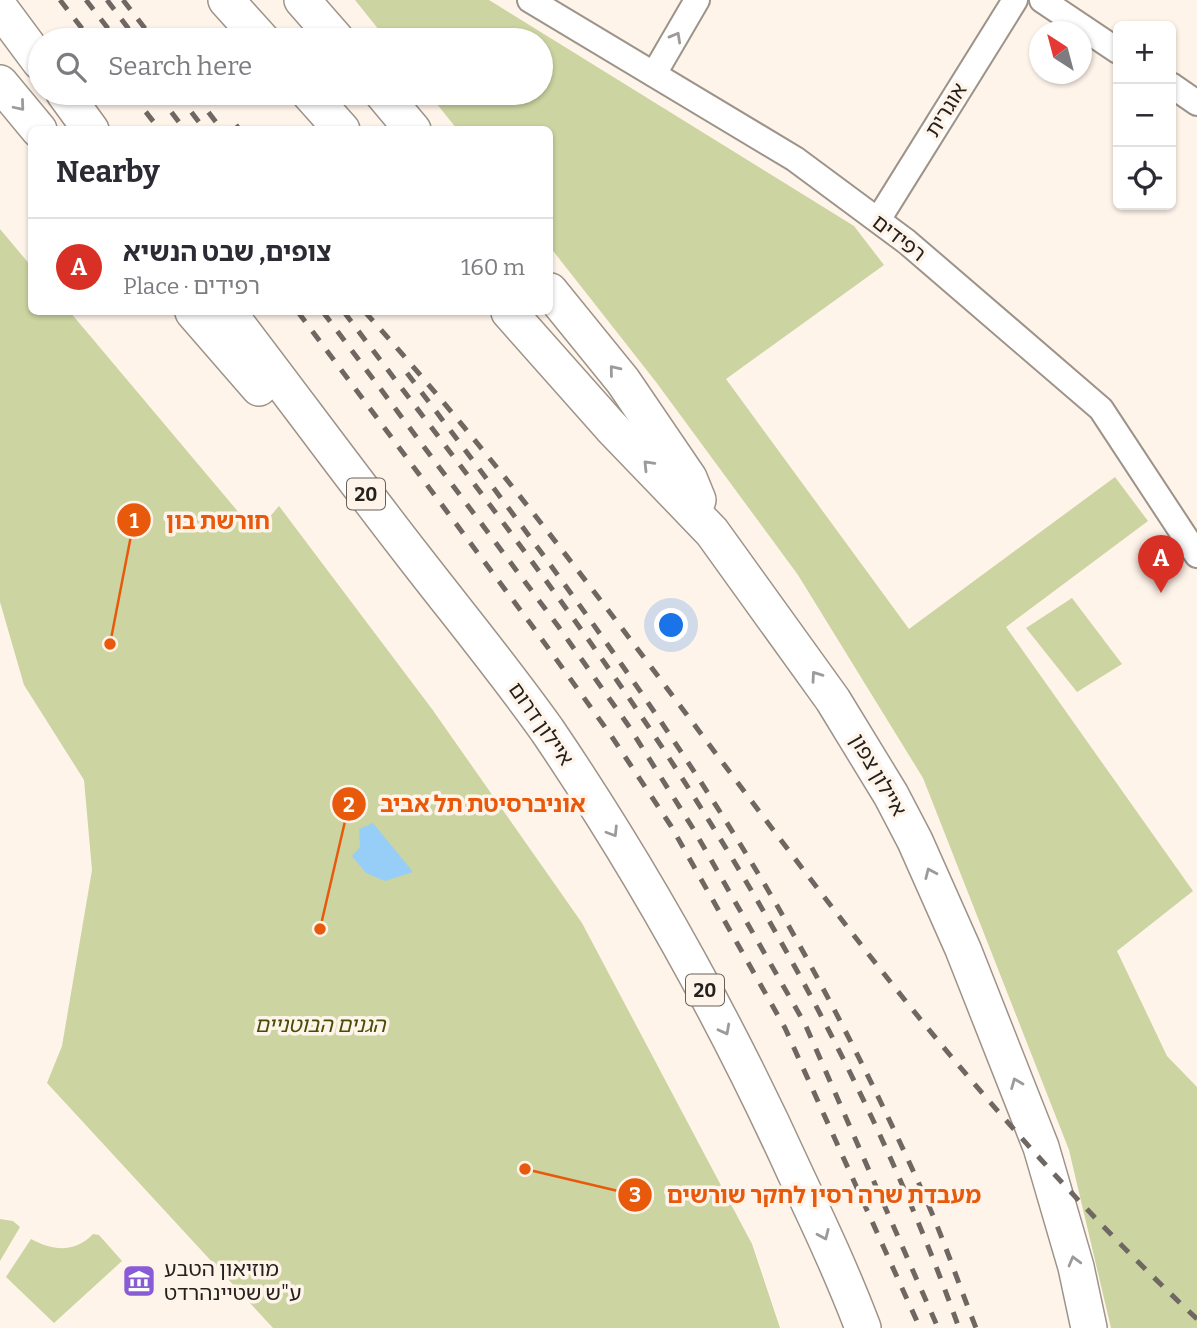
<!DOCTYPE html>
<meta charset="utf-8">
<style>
body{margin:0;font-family:Bitter,"Noto Sans Hebrew",serif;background:#f7f7f7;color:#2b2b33}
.controls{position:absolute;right:21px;top:21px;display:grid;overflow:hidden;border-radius:10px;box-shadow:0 2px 5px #0004}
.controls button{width:63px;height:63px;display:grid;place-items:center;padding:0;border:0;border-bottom:2px solid #e1e1e2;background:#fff;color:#2b2b33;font:35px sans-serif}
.compass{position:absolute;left:1029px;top:21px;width:63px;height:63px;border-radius:50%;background:#fff;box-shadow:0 2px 5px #0004;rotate:324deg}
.you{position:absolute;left:672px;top:626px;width:24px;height:24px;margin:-18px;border:5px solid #fff;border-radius:50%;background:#1a73e8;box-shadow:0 0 0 10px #1a73e833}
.badge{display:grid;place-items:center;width:46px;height:46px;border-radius:50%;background:#d93025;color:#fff;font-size:23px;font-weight:700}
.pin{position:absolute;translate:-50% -58px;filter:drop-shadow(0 2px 4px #0008)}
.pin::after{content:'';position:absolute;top:37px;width:24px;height:21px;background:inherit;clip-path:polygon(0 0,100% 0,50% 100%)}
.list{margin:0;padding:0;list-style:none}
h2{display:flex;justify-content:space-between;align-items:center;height:91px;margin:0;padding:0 28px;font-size:30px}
h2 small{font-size:23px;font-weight:400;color:#7c7c81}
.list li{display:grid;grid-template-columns:46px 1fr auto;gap:21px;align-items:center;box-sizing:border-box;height:98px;padding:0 28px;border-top:2px solid #e1e1e2}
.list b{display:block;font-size:26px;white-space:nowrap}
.list p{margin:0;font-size:23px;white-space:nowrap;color:#7c7c81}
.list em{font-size:23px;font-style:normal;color:#7c7c81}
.icon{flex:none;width:38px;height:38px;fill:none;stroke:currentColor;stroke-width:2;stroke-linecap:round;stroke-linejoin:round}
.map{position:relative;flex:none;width:1197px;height:1328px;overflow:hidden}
.search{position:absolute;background:#fff;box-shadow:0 2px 5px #0004;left:28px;top:28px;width:525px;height:77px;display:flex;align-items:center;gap:18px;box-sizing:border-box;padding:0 24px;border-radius:38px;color:#7c7c81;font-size:26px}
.panel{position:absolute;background:#fff;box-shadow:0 2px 5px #0004;left:28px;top:126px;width:525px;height:189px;border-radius:10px}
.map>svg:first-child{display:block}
.green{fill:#ccd4a1}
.water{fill:#96cef7}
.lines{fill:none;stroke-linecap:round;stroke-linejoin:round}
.minor-casing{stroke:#9d9389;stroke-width:28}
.highway-casing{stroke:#9d9389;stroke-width:38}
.minor{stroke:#fff;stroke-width:24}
.highway{stroke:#fff;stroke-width:35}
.rail{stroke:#6f6862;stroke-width:5;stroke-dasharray:12 12;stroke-linecap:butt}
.oneway{stroke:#9d9b99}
.labels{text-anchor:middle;stroke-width:7;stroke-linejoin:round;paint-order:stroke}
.shield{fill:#fff4ea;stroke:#66605a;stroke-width:2}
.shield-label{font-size:19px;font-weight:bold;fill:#25211d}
.street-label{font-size:21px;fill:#25211d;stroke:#fff4ea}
.park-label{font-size:21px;font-style:italic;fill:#474e04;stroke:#fff4ea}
.poi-label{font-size:21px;fill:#25211d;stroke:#fff4ea;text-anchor:start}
.leader{fill:none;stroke:#e8590c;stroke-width:2.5}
.callout-dot{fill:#e8590c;stroke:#fff4ea;stroke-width:2.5}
.mark-label{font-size:21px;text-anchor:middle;font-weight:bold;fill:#fff}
.callout-label{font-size:23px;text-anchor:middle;font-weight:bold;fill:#e8590c;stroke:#fff4ea;stroke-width:7;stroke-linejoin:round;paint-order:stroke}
</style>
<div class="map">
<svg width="1197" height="1328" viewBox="0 0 1197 1328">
<rect width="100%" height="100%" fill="#fff4ea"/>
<g class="green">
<polygon points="355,0 489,0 854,226 884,265 726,379 909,629 1115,477 1148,521 1006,627 1193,891 1117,951 1167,1056 1197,1087 1197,1328 1111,1328 1069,1150 923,778 798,575 656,382 550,247 550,130 457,129 428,93 541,93 541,40 387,40"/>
<polygon points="0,229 31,266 32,312 70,312 256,533 279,506 432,709 582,923 752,1244 780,1328 273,1328 47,1083 62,1046 92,870 84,780 24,685 0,602"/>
<polygon points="1072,598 1122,664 1077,692 1026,628"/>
<polygon points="0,1219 13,1221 20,1227 0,1261"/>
<path d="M93,1234L99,1235L122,1261L54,1323L6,1277L31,1239C53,1251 75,1253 93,1234Z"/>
</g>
<polygon class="water" points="373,823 413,872 385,881 366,873 352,856 360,847 359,829"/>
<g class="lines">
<defs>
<g id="minor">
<polyline points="530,0 795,159 907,242 1101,409 1197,555"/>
<polyline points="1042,0 1118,51"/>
<polyline points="654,74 697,0"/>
<polyline points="1171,85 1197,103"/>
<polyline points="878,220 1015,0"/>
</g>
<g id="highway">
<polyline points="226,0 262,40"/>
<polyline points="302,0 337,40"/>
<polyline points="0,8 40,62"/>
<polyline points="0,83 39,130"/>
<polyline points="64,93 91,130"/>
<polyline points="309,93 342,130"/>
<polyline points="382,93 413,130"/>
<polyline points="550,291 623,381 689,478 698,500"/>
<polyline points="193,312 259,388"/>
<path d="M228,312C290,393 351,476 414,557C459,615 505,671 547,730C642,870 725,1019 795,1173C819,1224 843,1275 863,1328"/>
<polyline points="509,312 611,427 712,532 833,700 891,795 915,841 963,949 1041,1147 1076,1267 1089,1328"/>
</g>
</defs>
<use href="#minor" class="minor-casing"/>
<use href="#highway" class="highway-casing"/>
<use href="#minor" class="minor"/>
<use href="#highway" class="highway"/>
<g class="rail">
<polyline points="60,0 91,40"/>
<polyline points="86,0 117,40"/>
<polyline points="107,0 137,40"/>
<polyline points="123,0 154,40"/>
<polyline points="131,93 160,130"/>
<polyline points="157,93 185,130"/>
<polyline points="177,93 205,130"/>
<polyline points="194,93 222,130"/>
<polyline points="236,125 240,130"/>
<polyline points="298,312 533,627 610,734 671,826 785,1028 920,1328"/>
<polyline points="323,312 558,626 628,725 694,830 805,1024 938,1328"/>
<path d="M344,312C466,474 593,635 701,808C804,971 894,1146 959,1328"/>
<path d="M365,312C566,535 732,787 921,1020C1007,1125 1098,1226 1197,1319"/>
<path d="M407,373C537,545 666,716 775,902C830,997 880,1097 925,1197C944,1240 959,1285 976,1328"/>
</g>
</g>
<defs><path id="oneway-chevron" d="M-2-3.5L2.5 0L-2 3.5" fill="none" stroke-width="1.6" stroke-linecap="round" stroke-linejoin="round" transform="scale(1.75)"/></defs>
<g class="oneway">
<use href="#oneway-chevron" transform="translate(676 37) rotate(-61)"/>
<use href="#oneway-chevron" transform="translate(20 106) rotate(50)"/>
<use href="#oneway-chevron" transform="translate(614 370) rotate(-129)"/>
<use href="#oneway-chevron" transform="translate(648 465) rotate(-134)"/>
<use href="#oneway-chevron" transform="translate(816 676) rotate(-125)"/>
<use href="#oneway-chevron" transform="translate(613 832) rotate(58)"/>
<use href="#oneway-chevron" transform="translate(930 873) rotate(-114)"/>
<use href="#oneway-chevron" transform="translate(725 1030) rotate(62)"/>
<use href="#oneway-chevron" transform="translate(1016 1083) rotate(-112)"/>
<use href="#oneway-chevron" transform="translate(824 1235) rotate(66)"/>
<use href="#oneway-chevron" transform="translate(1074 1261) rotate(-105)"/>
</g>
<defs>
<symbol id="museum-square" viewBox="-11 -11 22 22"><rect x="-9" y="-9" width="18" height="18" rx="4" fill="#895cd6" stroke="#fff4ea"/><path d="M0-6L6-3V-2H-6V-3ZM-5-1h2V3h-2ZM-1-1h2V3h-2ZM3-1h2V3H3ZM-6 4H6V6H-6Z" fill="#fff"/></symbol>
</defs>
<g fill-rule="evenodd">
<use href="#museum-square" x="120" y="1262" width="38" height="38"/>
</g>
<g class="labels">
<g class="shield">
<rect x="347" y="478.5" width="38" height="31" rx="5"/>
<rect x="686" y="974.5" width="38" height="31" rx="5"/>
</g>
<g class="shield-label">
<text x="366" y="501">20</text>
<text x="705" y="997">20</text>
</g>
<g class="street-label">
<text transform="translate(946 110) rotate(-58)" y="7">אוגרית</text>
<text transform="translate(899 238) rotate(38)" y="7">רפידים</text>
<text transform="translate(541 724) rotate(55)" y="7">איילון דרום</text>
<text transform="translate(878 775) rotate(60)" y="7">איילון צפון</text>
</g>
<g class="park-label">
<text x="320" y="1032">הגנים הבוטניים</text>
</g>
<g class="poi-label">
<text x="164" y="1276">מוזיאון הטבע<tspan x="164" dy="24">ע"ש שטיינהרדט</tspan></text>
</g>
</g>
<path class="leader" d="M110 644L134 520M320 929L349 804M525 1169L635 1195"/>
<g class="callout-dot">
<circle cx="110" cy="644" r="7"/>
<circle cx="320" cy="929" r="7"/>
<circle cx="525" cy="1169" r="7"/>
<circle cx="134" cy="520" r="18"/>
<circle cx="349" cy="804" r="18"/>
<circle cx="635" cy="1195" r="18"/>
</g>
<g class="mark-label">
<text x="134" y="528">1</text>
<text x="349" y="812">2</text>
<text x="635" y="1202">3</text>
</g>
<g class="callout-label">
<text x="218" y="529">חורשת בון</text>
<text x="483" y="812">אוניברסיטת תל אביב</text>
<text x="824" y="1203">מעבדת שרה רסין לחקר שורשים</text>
</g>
</svg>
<div class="controls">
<button>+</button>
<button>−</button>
<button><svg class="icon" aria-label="locate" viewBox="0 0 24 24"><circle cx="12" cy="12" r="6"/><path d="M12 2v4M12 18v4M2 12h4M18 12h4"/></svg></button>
</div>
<svg class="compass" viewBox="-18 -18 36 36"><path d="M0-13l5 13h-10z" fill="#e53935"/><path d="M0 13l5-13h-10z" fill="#7c7c81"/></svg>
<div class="you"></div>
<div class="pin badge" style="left:1161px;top:593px">A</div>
<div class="search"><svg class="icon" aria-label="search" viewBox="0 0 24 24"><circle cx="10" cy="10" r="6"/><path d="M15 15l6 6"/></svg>Search here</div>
<section class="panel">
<h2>Nearby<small></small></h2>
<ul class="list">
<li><span class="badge">A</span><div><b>צופים, שבט הנשיא</b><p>Place · רפידים</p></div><em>160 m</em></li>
</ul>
</section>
</div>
